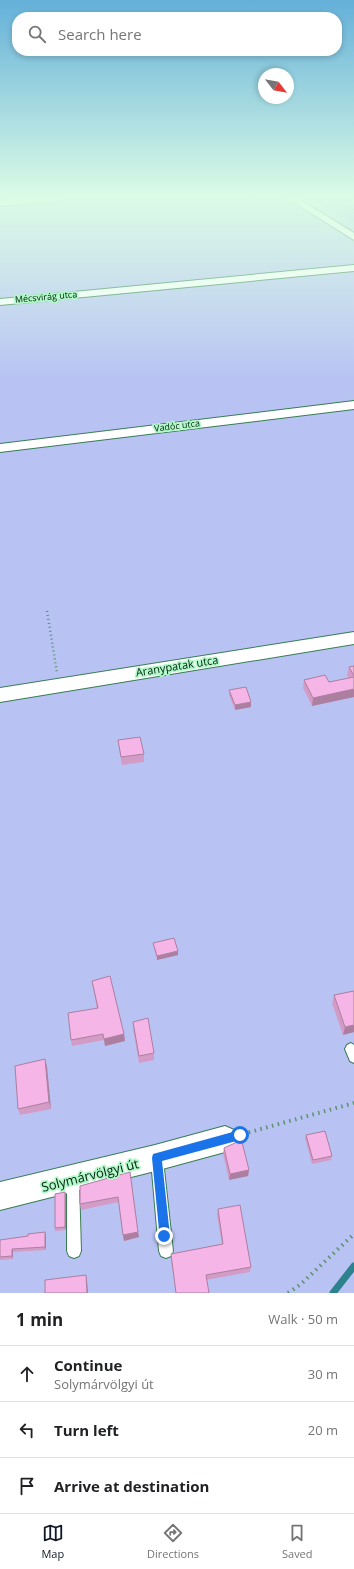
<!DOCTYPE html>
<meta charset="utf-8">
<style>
body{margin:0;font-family:"Open Sans",sans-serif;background:#f2f2f2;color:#202124}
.compass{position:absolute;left:258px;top:68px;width:36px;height:36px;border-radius:50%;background:#fff;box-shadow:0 2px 6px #0003;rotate:121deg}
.stop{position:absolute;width:12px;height:12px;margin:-9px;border:3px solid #1a73e8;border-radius:50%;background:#fff}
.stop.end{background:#1a73e8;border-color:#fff;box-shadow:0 1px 4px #0008}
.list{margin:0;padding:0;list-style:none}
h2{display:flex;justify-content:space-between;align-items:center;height:52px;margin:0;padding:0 16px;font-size:17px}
h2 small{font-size:13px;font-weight:400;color:#757577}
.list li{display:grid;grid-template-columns:26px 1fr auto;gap:12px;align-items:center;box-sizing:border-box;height:56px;padding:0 16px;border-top:1px solid #e0e0e0}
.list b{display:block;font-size:15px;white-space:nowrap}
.list p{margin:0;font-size:13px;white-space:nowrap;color:#757577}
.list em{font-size:13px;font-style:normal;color:#757577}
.icon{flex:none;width:22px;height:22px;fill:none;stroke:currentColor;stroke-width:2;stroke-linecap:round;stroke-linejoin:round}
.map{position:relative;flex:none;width:354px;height:1293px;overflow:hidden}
.search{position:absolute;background:#fff;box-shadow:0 2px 6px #0003;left:12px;right:12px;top:12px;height:44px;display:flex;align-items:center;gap:10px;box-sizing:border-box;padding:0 14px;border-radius:16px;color:#757577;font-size:15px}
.sheet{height:220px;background:#fff}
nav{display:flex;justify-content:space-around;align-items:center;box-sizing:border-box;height:56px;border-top:1px solid #e0e0e0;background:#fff;font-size:11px;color:#757577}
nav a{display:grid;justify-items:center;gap:2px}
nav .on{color:#111827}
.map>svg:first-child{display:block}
.green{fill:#b8c3f4}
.forest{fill:#9faef4}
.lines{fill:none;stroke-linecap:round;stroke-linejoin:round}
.stream{stroke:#2d828d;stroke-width:7}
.lane-casing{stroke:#377d52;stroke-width:2}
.street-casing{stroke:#377d52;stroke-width:2}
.path-far2{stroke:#5d916f;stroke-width:1.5;stroke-dasharray:0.5 1.5;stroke-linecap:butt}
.path-far1{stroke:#5d916f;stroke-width:2.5;stroke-dasharray:1 3;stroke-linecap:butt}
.path{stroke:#5d916f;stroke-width:4;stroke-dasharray:1.5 4.5;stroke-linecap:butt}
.lane{fill:#fff;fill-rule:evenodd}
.street{fill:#fff;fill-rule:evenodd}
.wall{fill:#d39cc6}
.shaded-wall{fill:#ac7fa1}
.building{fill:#f5b5e6;stroke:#ac7fa1}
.route{fill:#1a73e8}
.labels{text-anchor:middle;stroke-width:3.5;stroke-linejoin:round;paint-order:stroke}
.far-street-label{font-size:9px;fill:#052211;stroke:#b1f9c8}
.street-label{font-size:11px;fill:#052211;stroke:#b1f9c8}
.near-street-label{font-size:13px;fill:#052211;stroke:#b1f9c8}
</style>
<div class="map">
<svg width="354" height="1293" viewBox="0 0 354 1293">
<rect width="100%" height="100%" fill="#b1f9c8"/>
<polygon class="green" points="0,198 310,198 354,223 354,1293 0,1293"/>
<polygon class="forest" points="310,198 354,198 354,223"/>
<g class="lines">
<polyline class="stream" points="333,1293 354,1266"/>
<defs>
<g id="lane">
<polygon points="351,1043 354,1045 354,1063 350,1061 345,1049 347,1045"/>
<polygon points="157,1154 161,1156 163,1160 173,1251 171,1256 166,1258 161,1256 159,1251 151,1160 153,1156"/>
<polygon points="73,1176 77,1178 79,1182 81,1251 79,1256 74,1258 69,1256 67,1251 67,1182 69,1178"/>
</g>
<g id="street">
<polygon points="30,198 64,198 60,201 0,206 0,200"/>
<polygon points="287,198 297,198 354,233 354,240"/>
<polygon points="354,265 354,271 0,305 0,299"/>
<polygon points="354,401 354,409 0,452 0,444"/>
<polygon points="354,632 354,644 0,702 0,688"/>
<polygon points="225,1126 234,1130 238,1139 234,1148 225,1152 155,1171 0,1210 0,1182 155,1145"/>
</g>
</defs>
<use href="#lane" class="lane-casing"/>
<use href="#street" class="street-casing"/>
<g class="path-far2">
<polyline points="323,198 330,204"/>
<polyline points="324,207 339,205 354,209"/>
</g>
<polyline class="path-far1" points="47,611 57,673"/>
<g class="path">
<polyline points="243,1134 354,1103"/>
<polyline points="288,1293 301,1284 354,1234"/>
</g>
<use href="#lane" class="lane"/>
<use href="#street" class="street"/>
</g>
<g class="wall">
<polygon points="354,666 354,697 312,706 303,688 304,680 329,682 349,678 347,675 349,667"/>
<polygon points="229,690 251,707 235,710 229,695"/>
<polygon points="118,740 144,754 144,762 122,765 119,748"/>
<polygon points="153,943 178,951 178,955 157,960 154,947"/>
<polygon points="92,981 124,1034 125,1041 105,1046 104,1040 72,1046 71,1040 97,1009"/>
<polygon points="354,991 354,1032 343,1035 332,1003 334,995"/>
<polygon points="133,1022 154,1053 154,1060 139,1063 133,1029"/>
<polygon points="45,1059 47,1067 51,1109 20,1115 18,1109"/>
<polygon points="306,1135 332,1156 331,1160 312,1164 305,1138"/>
<polygon points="224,1148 249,1170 248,1176 229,1180 223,1154"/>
<polygon points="130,1172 139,1237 124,1241 119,1202 81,1210 80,1204"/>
<polygon points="66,1195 66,1230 55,1231 55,1228"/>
<polygon points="218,1209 251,1267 250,1272 206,1280 209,1293 176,1293 171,1259 171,1254 222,1244 217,1215"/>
<polygon points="45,1232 46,1235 46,1250 13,1252 13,1259 0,1260 0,1240 28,1236"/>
</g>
<g class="shaded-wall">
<polygon points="354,689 354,697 312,706 313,698"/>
<polygon points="251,702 251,707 235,710 235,705"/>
<polygon points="178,951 178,955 157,960 157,956"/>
<polygon points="354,1025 354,1032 343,1035 345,1027"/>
<polygon points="124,1034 125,1041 105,1046 104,1039"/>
<polygon points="45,1059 47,1067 51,1109 49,1102"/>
<polygon points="249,1170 248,1176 229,1180 230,1174"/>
<polygon points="65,1192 66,1195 66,1230 65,1227"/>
<polygon points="45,1232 46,1235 46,1250 45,1247"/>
<polygon points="138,1232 139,1237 124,1241 123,1235"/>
<polygon points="12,1249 13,1252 13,1259 12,1256"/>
<polygon points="86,1275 87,1280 88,1293 87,1293"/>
</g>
<g class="building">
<polygon points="354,666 354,676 349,667"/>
<polygon points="325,675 329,682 354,677 354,689 313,698 304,680"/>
<polygon points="246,687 251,702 235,705 229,690"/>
<polygon points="140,737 144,754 121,757 118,740"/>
<polygon points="174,938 178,951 157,956 153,943"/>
<polygon points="110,976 124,1034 104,1039 103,1034 71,1040 68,1013 98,1008 92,981"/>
<polygon points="354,991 354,1025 345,1027 334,995"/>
<polygon points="148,1018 154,1053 139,1056 133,1022"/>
<polygon points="45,1059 49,1102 18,1109 15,1066"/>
<polygon points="325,1131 332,1156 313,1160 306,1135"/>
<polygon points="241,1138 249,1170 230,1174 224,1148 235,1143 238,1139"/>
<polygon points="130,1172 138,1232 123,1235 118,1197 80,1204 80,1186"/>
<polygon points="65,1192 65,1227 55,1228 55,1194"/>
<polygon points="240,1205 251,1267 206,1275 209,1293 176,1293 171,1254 223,1244 218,1209"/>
<polygon points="45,1232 45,1247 12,1249 12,1256 0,1257 0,1240 28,1236 28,1234"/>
<polygon points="86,1275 87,1293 45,1293 45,1280"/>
</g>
<linearGradient id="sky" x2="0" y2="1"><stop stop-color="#64b0d9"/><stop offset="0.52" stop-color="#dcfce6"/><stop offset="1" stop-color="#dcfce6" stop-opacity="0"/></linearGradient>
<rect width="354" height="379" fill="url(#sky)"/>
<polygon class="route" points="240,1130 243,1131 244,1135 243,1138 240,1140 162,1161 170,1236 168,1240 164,1241 160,1240 152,1158 153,1154"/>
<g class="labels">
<g class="far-street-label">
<text transform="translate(46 297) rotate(-5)" y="3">Mécsvirág utca</text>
<text transform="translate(177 426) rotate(-7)" y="3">Vadóc utca</text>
</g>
<g class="street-label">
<text transform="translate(177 666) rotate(-9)" y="4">Aranypatak utca</text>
</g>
<g class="near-street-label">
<text transform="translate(90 1175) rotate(-14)" y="5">Solymárvölgyi út</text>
</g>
</g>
</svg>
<svg class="compass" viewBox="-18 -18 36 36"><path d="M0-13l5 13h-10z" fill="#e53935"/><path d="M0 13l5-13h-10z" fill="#757577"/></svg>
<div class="stop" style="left:240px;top:1135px"></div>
<div class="stop end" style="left:164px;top:1236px"></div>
<div class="search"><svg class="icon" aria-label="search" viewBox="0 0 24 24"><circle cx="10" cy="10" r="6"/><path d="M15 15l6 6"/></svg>Search here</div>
</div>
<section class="sheet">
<h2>1 min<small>Walk · 50 m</small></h2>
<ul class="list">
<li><svg class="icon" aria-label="ahead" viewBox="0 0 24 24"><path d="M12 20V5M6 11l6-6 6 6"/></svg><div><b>Continue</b><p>Solymárvölgyi út</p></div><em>30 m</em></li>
<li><svg class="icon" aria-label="left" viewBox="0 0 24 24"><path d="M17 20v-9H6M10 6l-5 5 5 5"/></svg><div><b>Turn left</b></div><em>20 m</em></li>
<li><svg class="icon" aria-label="arrive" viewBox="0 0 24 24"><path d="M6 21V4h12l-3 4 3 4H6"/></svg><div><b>Arrive at destination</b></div></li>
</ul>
</section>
<nav>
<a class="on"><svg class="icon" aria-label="map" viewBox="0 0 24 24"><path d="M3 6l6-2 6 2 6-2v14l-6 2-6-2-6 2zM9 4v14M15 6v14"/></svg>Map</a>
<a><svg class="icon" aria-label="directions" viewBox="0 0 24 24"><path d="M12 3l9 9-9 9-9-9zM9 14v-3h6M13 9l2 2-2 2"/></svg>Directions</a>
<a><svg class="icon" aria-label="saved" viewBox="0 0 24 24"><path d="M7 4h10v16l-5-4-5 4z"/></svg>Saved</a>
</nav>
